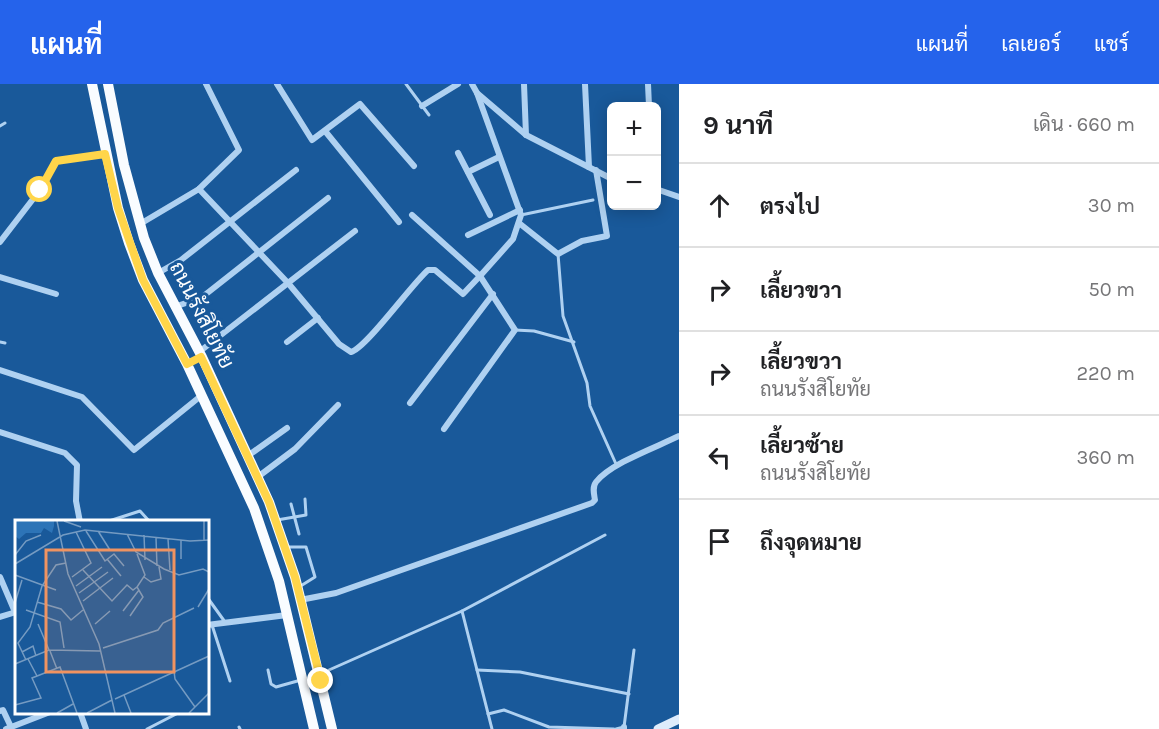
<!DOCTYPE html>
<html lang="th">
<meta charset="utf-8">
<style>
body{margin:0;font-family:Karla,Sarabun,sans-serif;background:#f6f6f6;color:#202124}
.controls{position:absolute;right:18px;top:18px;display:grid;overflow:hidden;border-radius:9px;box-shadow:0 3px 15px #0003}
.controls button{width:54px;height:54px;display:grid;place-items:center;padding:0;border:0;border-bottom:2px solid #e0e0e0;background:#fff;color:#202124;font:30px sans-serif}
.stop{position:absolute;width:18px;height:18px;margin:-14px;border:4px solid #ffd54a;border-radius:50%;background:#fff}
.stop.end{background:#ffd54a;border-color:#fff;box-shadow:0 2px 6px #0008}
.list{margin:0;padding:0;list-style:none}
h2{display:flex;justify-content:space-between;align-items:center;height:78px;margin:0;padding:0 24px;font-size:26px}
h2 small{font-size:20px;font-weight:400;color:#757577}
.list li{display:grid;grid-template-columns:39px 1fr auto;gap:18px;align-items:center;box-sizing:border-box;height:84px;padding:0 24px;border-top:2px solid #e0e0e0}
.list b{display:block;font-size:22px;white-space:nowrap}
.list p{margin:0;font-size:20px;white-space:nowrap;color:#757577}
.list em{font-size:20px;font-style:normal;color:#757577}
.icon{flex:none;width:33px;height:33px;fill:none;stroke:currentColor;stroke-width:2;stroke-linecap:round;stroke-linejoin:round}
.map{position:relative;flex:none;width:679px;height:645px;overflow:hidden}
header{display:flex;align-items:center;gap:36px;box-sizing:border-box;height:84px;padding:0 30px;background:#2563eb;color:#fff}
header strong{font-size:28px}
nav{display:flex;gap:33px;margin-inline-start:auto;font-size:21px}
main{display:flex}
aside{flex:1;background:#fff}
.map>svg:first-child{display:block}
.lines{fill:none;stroke-linecap:round;stroke-linejoin:round}
.lane{stroke:#afd1f1;stroke-width:3}
.street{stroke:#afd1f1;stroke-width:6}
.secondary{stroke:#deecfc;stroke-width:9}
.primary{stroke:#f9fcff;stroke-width:10}
.route{stroke:#ffd54a;stroke-width:8}
.labels{text-anchor:middle;stroke-width:6;stroke-linejoin:round;paint-order:stroke}
.street-label{font-size:21px;fill:#fff;stroke:#19599a}
.inset-road{fill:none;stroke:#759bc2;stroke-width:1.5}
.view{fill:#f09361;fill-opacity:0.15;stroke:#f09361;stroke-width:3}
.inset-edge{fill:none;stroke:#fff;stroke-width:3}
</style>
<header>
<strong>แผนที่</strong>
<nav><a>แผนที่</a><a>เลเยอร์</a><a>แชร์</a></nav>
</header>
<main>
<div class="map">
<svg width="679" height="645" viewBox="0 0 679 645">
<rect width="100%" height="100%" fill="#19599a"/>
<g class="lines">
<g class="lane">
<polyline points="406,0 429,31"/>
<polyline points="0,42 5,39"/>
<polyline points="521,131 593,116"/>
<polyline points="558,170 563,232 587,299 590,322 616,380"/>
<polyline points="515,246 534,247 574,258"/>
<polyline points="0,258 5,259"/>
<polyline points="291,420 299,450"/>
<polyline points="277,436 306,431 305,415"/>
<polyline points="106,438 140,427 150,438"/>
<polyline points="288,463 306,463 315,493 299,503"/>
<polyline points="207,513 225,538"/>
<polyline points="462,527 492,645"/>
<polyline points="212,541 230,597"/>
<polyline points="268,586 271,600 276,603 301,596"/>
<polyline points="477,586 520,588 629,610"/>
<polyline points="324,593 329,586 462,527 605,451"/>
<polyline points="488,630 504,626 549,643 614,645"/>
<polyline points="239,643 240,645"/>
<polyline points="147,645 180,628"/>
<polyline points="616,645 624,643 634,566"/>
</g>
<g class="street">
<polyline points="277,0 312,56 360,20 414,82"/>
<polyline points="472,0 477,9 526,51 612,95"/>
<polyline points="524,0 526,51"/>
<polyline points="585,0 589,83"/>
<polyline points="648,0 649,22"/>
<polyline points="422,22 458,0"/>
<polyline points="325,47 399,138"/>
<polyline points="458,69 490,131"/>
<polyline points="468,88 499,73"/>
<path d="M199,105L288,199L339,260L351,268C366,264 411,201 428,186H435L463,210L480,192L412,131"/>
<polyline points="656,105 679,113"/>
<polyline points="519,139 558,170 582,157 607,152 596,86"/>
<polyline points="140,140 199,105 239,66 206,0"/>
<polyline points="468,151 520,126"/>
<polyline points="0,158 40,106 56,77 105,70"/>
<polyline points="158,189 181,176 296,86"/>
<polyline points="0,193 56,210"/>
<polyline points="174,223 201,214 328,114"/>
<polyline points="287,258 318,234"/>
<polyline points="199,268 355,147"/>
<polyline points="0,286 82,313 134,366 202,311"/>
<polyline points="410,319 493,210"/>
<polyline points="444,345 515,246 480,192 513,155 521,131 477,9"/>
<polyline points="0,348 65,369 77,381 76,417 80,438"/>
<polyline points="249,371 287,344"/>
<polyline points="259,392 295,365 338,321"/>
<polyline points="0,493 15,528"/>
<path d="M300,516L336,509L592,419L595,416C594,410 592,403 596,398C611,379 657,363 679,352"/>
<polyline points="0,533 16,528"/>
<polyline points="207,541 287,531"/>
<polyline points="0,627 3,626 11,643"/>
<polyline points="80,628 86,645"/>
<polyline points="6,645 50,628"/>
<polyline points="624,645 624,643"/>
</g>
<polyline class="secondary" points="658,645 679,635"/>
<g class="primary">
<polyline points="92,0 118,124 129,159 143,196 187,280 254,424 279,497 314,645"/>
<polyline points="108,0 124,81 144,154 158,189 202,273 269,418 295,493 332,645"/>
</g>
</g>
<g class="lines">
<polyline class="route" points="40,106 56,77 105,70 118,124 143,196 187,280 201,273 269,418 295,493 321,597"/>
</g>
<g class="labels">
<g class="street-label">
<text transform="translate(202 231) rotate(63)" y="7">ถนนรังสิโยทัย</text>
</g>
</g>
<g transform="translate(15 436)">
<rect width="194" height="194" fill="#19599a"/>
<path d="M0,1H39V6L37,13L29,8L26,13H11L4,19L0,16Z" fill="#2d74b7"/>
<path class="inset-road" d="M42,1L53,54L84,124L100,193M49,1L66,7M189,1V20M71,11L90,41L99,34L109,46M83,11L95,30M112,14L121,32L149,49L164,55L188,49L194,52M129,15L130,40M141,18L142,46M153,19L155,50M166,20V39M0,35L11,21L26,15M92,39L106,56M0,44L48,15L70,10L175,21L194,20M68,50L97,81L112,65L118,70L122,67M0,55L41,70M57,57L76,43L61,12M129,57L136,62L146,59L144,47M61,66L87,47M64,73L93,52M68,81L98,58M22,82L46,89L56,100L68,90M0,83L7,60M183,87L194,69M11,90L45,102L49,128M108,91L124,70M115,96L128,77L122,67L130,55L122,34M23,104L34,130M80,104L95,91M88,128L143,110L148,103L179,88M35,131L42,149M7,132L18,126L21,136M13,139L22,156M11,140L3,123L15,107L27,66L41,45L51,43M0,144L34,130L85,131M159,151L160,159L180,187M109,175L116,193M100,179L194,136M0,185L26,178L17,158L45,147L62,193M42,193L58,184M72,193L97,180M174,193L194,173"/>
<path class="view" d="M31,30H159V152H31Z"/>
<rect width="194" height="194" class="inset-edge"/>
</g>
</svg>
<div class="controls">
<button>+</button>
<button>−</button>
</div>
<div class="stop" style="left:40px;top:106px"></div>
<div class="stop end" style="left:321px;top:597px"></div>
</div>
<aside>
<h2>9 นาที<small>เดิน · 660 m</small></h2>
<ul class="list">
<li><svg class="icon" aria-label="ahead" viewBox="0 0 24 24"><path d="M12 20V5M6 11l6-6 6 6"/></svg><div><b>ตรงไป</b></div><em>30 m</em></li>
<li><svg class="icon" aria-label="right" viewBox="0 0 24 24"><path d="M7 20v-9h11M14 6l5 5-5 5"/></svg><div><b>เลี้ยวขวา</b></div><em>50 m</em></li>
<li><svg class="icon" aria-label="right" viewBox="0 0 24 24"><path d="M7 20v-9h11M14 6l5 5-5 5"/></svg><div><b>เลี้ยวขวา</b><p>ถนนรังสิโยทัย</p></div><em>220 m</em></li>
<li><svg class="icon" aria-label="left" viewBox="0 0 24 24"><path d="M17 20v-9H6M10 6l-5 5 5 5"/></svg><div><b>เลี้ยวซ้าย</b><p>ถนนรังสิโยทัย</p></div><em>360 m</em></li>
<li><svg class="icon" aria-label="arrive" viewBox="0 0 24 24"><path d="M6 21V4h12l-3 4 3 4H6"/></svg><div><b>ถึงจุดหมาย</b></div></li>
</ul>
</aside>
</main>
